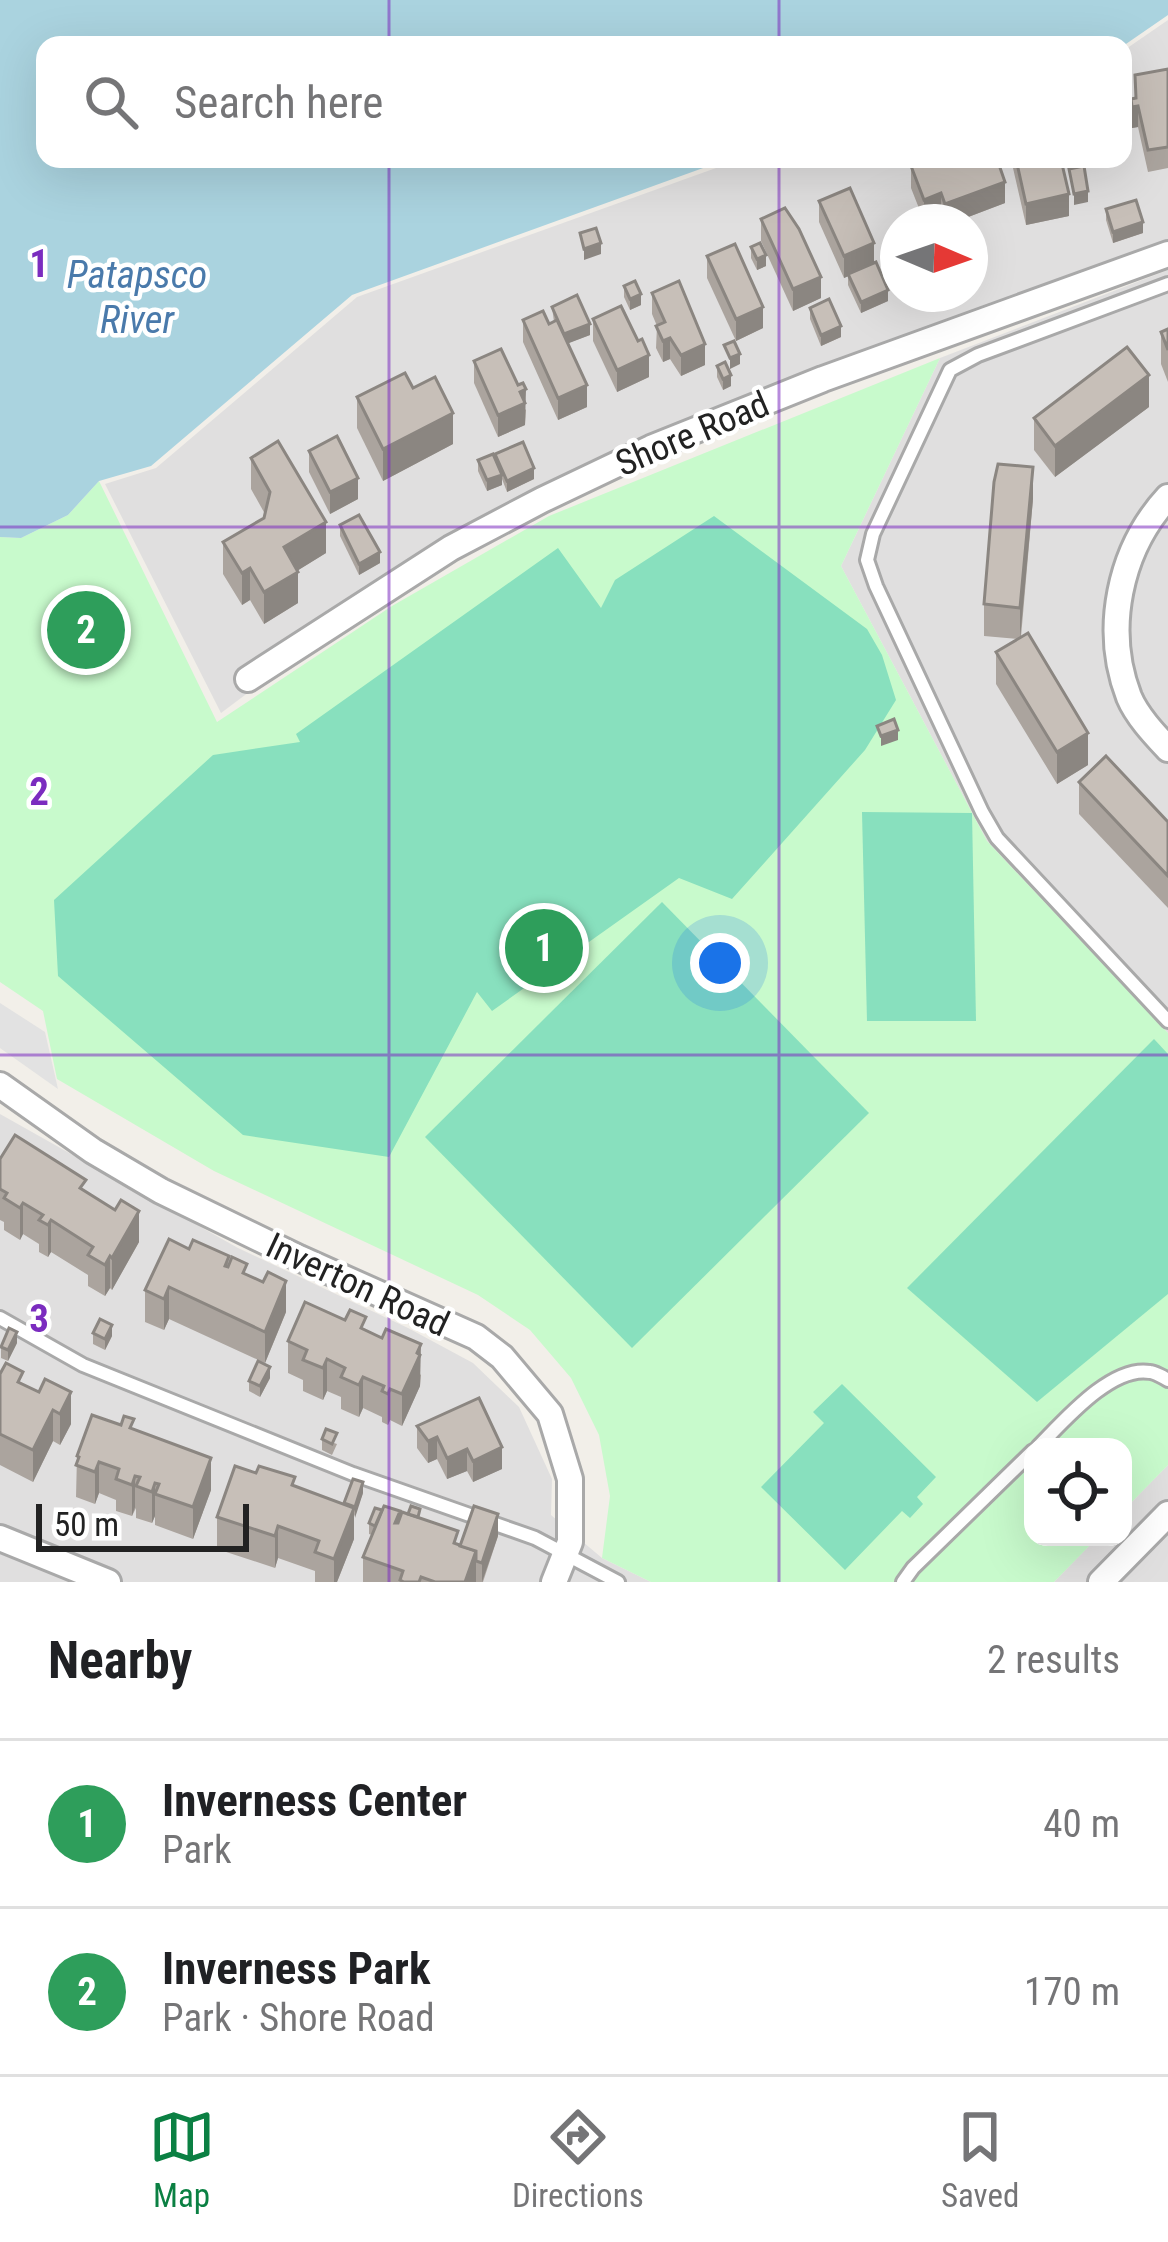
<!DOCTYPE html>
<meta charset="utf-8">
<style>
body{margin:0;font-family:"Roboto Condensed",sans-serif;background:#f6f6f6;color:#202124}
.controls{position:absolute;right:36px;bottom:36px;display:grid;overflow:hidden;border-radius:24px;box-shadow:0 12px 48px #0002}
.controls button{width:108px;height:108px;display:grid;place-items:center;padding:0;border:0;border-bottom:3px solid #e0e0e0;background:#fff;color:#202124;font:60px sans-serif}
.compass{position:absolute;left:880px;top:204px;width:108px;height:108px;border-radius:50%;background:#fff;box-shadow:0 12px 48px #0002;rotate:92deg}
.scale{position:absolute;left:36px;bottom:30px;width:213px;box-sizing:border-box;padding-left:12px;border:6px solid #222;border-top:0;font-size:33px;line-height:42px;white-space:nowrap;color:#222;-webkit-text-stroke:9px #fff;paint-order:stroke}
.you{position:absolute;left:720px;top:963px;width:42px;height:42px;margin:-30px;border:9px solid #fff;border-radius:50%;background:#1a73e8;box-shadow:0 0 0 18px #1a73e833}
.badge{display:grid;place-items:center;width:78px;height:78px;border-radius:50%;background:#0b8043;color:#fff;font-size:39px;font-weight:700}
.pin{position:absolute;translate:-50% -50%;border:6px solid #fff;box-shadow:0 3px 12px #0006}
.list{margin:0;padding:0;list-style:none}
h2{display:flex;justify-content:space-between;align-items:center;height:156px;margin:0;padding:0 48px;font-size:51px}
h2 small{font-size:39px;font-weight:400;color:#757577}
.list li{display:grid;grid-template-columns:78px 1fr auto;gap:36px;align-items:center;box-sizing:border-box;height:168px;padding:0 48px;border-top:3px solid #e0e0e0}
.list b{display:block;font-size:45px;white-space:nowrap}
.list p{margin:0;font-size:39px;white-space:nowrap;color:#757577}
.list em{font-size:39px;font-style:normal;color:#757577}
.icon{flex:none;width:66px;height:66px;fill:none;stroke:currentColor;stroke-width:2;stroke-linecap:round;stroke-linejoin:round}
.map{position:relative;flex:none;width:1168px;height:1582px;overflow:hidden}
.search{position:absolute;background:#fff;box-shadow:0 12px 48px #0002;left:36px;right:36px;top:36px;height:132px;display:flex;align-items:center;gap:30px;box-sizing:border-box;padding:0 42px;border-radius:24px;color:#757577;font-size:45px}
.sheet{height:492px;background:#fff}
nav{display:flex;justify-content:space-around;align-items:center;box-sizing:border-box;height:168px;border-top:3px solid #e0e0e0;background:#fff;font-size:33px;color:#757577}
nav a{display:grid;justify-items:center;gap:6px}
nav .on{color:#0b8043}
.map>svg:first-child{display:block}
.residential{fill:#e0dfdf;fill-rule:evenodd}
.park{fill:#c8facc}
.pitch{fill:#88e0be}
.parking{fill:#e2e2e2}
.water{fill:#aad3df}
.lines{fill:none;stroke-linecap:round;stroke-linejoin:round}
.service-casing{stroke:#a9a9a9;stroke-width:18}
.minor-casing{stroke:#a9a9a9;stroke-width:30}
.service{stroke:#fff;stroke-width:12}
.minor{stroke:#fff;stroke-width:24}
.wall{fill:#aba49e}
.shaded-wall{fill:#8b8681}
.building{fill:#c7bfb8;stroke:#8b8681;stroke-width:3}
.grid{fill:none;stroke:#7b2cbf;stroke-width:3;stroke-opacity:0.55}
.labels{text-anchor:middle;stroke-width:9;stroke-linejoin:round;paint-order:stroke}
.street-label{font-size:36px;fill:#222;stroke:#fff}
.water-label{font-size:39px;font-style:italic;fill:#4a7aab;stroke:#fff}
.grid-label{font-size:39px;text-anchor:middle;font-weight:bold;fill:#7b2cbf;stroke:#fff;stroke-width:9;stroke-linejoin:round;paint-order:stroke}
</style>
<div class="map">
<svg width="1168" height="1582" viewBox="0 0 1168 1582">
<rect width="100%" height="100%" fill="#f2efe9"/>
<g class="residential">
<path d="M1168,20V246L709,415L487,513L221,713L105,484L156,468L357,297L741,159H1123V51ZM898,222H970V294H898Z"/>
<polygon points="1168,270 1168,1033 987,841 841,566 940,358"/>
<polygon points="0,1114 238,1248 408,1328 473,1363 519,1407 552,1479 551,1515 602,1558 651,1582 0,1582"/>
<polygon points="1168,1465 1168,1582 1054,1582 1098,1537 1123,1537 1123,1511"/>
</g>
<polygon class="park" points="940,358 841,566 987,841 1168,1033 1168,1465 1123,1511 1123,1447 1033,1447 1033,1537 1098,1537 1054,1582 651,1582 602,1558 610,1496 599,1435 571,1378 530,1330 478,1295 214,1171 57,1079 43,1011 0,982 0,537 21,538 68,515 99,481 217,722 392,606 549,516"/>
<g class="pitch">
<polygon points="714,516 867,629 882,655 896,700 865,750 732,899 679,878 492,1011 477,992 389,1157 243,1135 58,976 54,900 213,755 300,742 296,734 558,548 601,608 615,580"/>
<polygon points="862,812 972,813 976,1021 867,1021"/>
<polygon points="662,902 869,1113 632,1348 425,1137"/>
<polygon points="1154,1039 1168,1054 1168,1294 1037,1402 907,1288"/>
<polygon points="842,1384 936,1477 917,1497 923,1504 910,1518 902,1511 845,1570 761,1487 824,1423 813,1412"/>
</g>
<polygon class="parking" points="0,1003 45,1032 58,1089 0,1048"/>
<polygon class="water" points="0,0 1168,0 1168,15 1123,46 45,45 45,159 728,159 352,295 151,466 99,481 68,515 21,538 0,537"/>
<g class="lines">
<defs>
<g id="service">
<polyline points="1168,284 978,355 950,370 873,534 867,560 876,586 982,812 997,838 1168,1021"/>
<polyline points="0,1318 83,1365 353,1474 535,1538 618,1582"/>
<path d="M1038,1447C1063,1422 1111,1365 1150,1372C1154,1372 1165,1378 1168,1380"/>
<polyline points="903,1582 913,1568 1033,1451"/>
</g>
<g id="minor">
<path d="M1168,497C1119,550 1103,630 1129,697C1137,716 1154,734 1168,749"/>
<polyline points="248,679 451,548 542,500 651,448 823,379 1168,254"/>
<polyline points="0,1085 93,1151 161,1191 299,1258 476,1337 502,1357 550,1414 570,1479 570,1542 554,1582"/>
<polyline points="0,1538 108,1582"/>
<polyline points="1101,1582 1168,1514"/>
</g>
</defs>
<use href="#service" class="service-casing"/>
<use href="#minor" class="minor-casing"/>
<use href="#service" class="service"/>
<use href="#minor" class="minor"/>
</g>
<g class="wall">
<polygon points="1168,69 1168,168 1148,172 1138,127 1132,128 1131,120 1131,99 1135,98 1135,75"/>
<polygon points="1013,159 1055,159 1069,216 1026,225 1013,168"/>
<polygon points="911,166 1005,203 955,222 944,222 941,215 924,221 911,188"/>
<polygon points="819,201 874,263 888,301 861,313 848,285 848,276 844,278 819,222"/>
<polygon points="1106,209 1143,233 1113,243 1106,220"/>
<polygon points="761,219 821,298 793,311 761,241"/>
<polygon points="897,237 895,267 889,251 889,240"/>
<polygon points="751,247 766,266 757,270 751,258"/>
<polygon points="707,256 763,328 736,341 707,278"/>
<polygon points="624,286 641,305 630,310 624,297"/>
<polygon points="652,293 705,365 681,376 670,359 663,362 656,348 657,326 652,314"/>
<polygon points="552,307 590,335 568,343 587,407 558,420 523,342 523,320 549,324 554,322"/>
<polygon points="810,308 841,337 821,346 810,319"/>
<polygon points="593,319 638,341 649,377 617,392 593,341"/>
<polygon points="1168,329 1168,382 1161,364 1161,332"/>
<polygon points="474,361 526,410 525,425 498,437 474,383"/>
<polygon points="717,366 731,386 723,390 717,377"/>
<polygon points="413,388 453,444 383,481 357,428 357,397"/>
<polygon points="1149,407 1055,477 1034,450 1034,418"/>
<polygon points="309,451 358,499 330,514 309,472"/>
<polygon points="495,454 534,479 507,492 502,479 502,485 487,491 478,471 478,460 495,459"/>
<polygon points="251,458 326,553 298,570 298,603 264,624 250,600 242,605 223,574 223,542 264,518 265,514 251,489"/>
<polygon points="1033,499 1021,637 1088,765 1057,784 996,684 996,652 1018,639 984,636 984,604"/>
<polygon points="340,525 380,563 359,575 340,536"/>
<polygon points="1079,782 1168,822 1168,908 1079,814"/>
<polygon points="0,1159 86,1192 139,1242 112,1290 110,1288 105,1296 88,1286 88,1275 51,1252 48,1257 39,1252 39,1244 23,1234 20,1240 4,1230 4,1222 0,1220"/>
<polygon points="189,1249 229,1263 247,1275 263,1282 286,1312 265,1363 169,1319 164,1330 145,1322 145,1290"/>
<polygon points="366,1331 421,1375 420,1386 402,1426 390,1420 388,1425 382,1422 382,1417 363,1408 359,1417 341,1409 341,1397 327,1391 323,1400 303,1391 303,1380 288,1373 288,1341"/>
<polygon points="93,1333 112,1336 105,1350 93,1344"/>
<polygon points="17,1343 8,1361 1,1358 1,1347"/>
<polygon points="0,1374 39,1392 71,1424 60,1445 53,1441 33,1482 0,1465"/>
<polygon points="270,1378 260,1397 249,1391 249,1381"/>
<polygon points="479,1398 502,1469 473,1482 467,1471 447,1479 437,1459 428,1463 417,1448 417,1426"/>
<polygon points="134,1430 211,1490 193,1539 155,1525 155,1516 152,1523 136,1518 136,1508 132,1516 116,1511 116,1500 99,1493 95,1504 76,1497 77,1456"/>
<polygon points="322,1439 337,1444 332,1455 322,1450"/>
<polygon points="295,1486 344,1504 363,1493 354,1517 354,1539 337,1582 315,1582 315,1571 278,1558 275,1568 217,1549 217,1517"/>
<polygon points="420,1518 458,1545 498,1536 483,1582 363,1582 363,1557 372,1535 369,1534 369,1523"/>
</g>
<g class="shaded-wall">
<polygon points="1138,106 1138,127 1132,128 1132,107"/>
<polygon points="1005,182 1005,203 955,222 945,222 945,204"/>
<polygon points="1088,191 1088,202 1074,205 1074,194"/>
<polygon points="941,193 941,215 924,221 924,200"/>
<polygon points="1069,194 1069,216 1026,225 1026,204"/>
<polygon points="1143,222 1143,233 1113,243 1113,232"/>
<polygon points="601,243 601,254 584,260 584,249"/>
<polygon points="874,243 874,265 844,278 844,256"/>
<polygon points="766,255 766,266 757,270 757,259"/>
<polygon points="821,277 821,298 793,311 793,289"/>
<polygon points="888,290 888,301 861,313 861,302"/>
<polygon points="641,294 641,305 630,310 630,299"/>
<polygon points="763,307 763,328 736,341 736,319"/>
<polygon points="590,324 590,335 564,345 564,334"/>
<polygon points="841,326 841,337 821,346 821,335"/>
<polygon points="670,338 670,359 663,362 663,341"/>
<polygon points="705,344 705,365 681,376 681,355"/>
<polygon points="740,354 740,364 730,369 730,358"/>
<polygon points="649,355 649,377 617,392 617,370"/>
<polygon points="731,375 731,386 723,390 723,379"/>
<polygon points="1149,375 1149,407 1055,477 1055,446"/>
<polygon points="587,385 587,407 558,420 558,398"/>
<polygon points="526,389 525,425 498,437 498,415 520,392"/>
<polygon points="453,413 453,444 383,481 383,449"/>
<polygon points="1033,467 1033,499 1020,639 1020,608"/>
<polygon points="534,468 534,479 507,492 507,481"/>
<polygon points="502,475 502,485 487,491 487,480"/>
<polygon points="358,478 358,499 330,514 330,492"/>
<polygon points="326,522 326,553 284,579 284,547"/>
<polygon points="380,552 380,563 359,575 359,564"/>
<polygon points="250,568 250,600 242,605 242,573"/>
<polygon points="298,572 298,603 264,624 264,592"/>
<polygon points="898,730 898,740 881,746 881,736"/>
<polygon points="1088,733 1088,765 1057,784 1057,752"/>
<polygon points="23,1203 23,1234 20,1240 20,1208"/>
<polygon points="139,1211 139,1242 112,1290 112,1258"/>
<polygon points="51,1220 51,1252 48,1257 48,1225"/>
<polygon points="110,1256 110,1288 105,1296 105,1265"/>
<polygon points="286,1281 286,1312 265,1363 265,1332"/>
<polygon points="169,1287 169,1319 164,1330 164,1299"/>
<polygon points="112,1325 112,1336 105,1350 105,1339"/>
<polygon points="17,1332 17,1343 8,1361 8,1350"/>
<polygon points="421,1344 420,1386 402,1426 402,1394"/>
<polygon points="327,1359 327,1391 323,1400 323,1368"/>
<polygon points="270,1367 270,1378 260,1397 260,1386"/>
<polygon points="363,1377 363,1408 359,1417 359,1385"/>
<polygon points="390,1389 390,1420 388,1425 388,1394"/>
<polygon points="71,1392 71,1424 60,1445 60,1414"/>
<polygon points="53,1410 53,1441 33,1482 33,1450"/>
<polygon points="437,1437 437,1459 428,1463 428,1441"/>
<polygon points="502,1447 502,1469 473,1482 473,1461"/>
<polygon points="467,1449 467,1471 447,1479 447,1458"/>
<polygon points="211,1458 211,1490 193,1539 193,1507"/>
<polygon points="99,1462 99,1493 95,1504 95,1472"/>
<polygon points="135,1476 135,1507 132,1516 132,1485"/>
<polygon points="363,1482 363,1493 355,1518 355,1507"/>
<polygon points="155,1483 155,1516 152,1523 152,1492"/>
<polygon points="354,1508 354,1539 337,1582 334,1582 334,1559"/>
<polygon points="498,1514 498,1536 482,1582 482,1563"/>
<polygon points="278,1526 278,1558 275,1568 275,1536"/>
<polygon points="476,1551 476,1582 465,1582"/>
</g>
<g class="building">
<polygon points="1168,69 1168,147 1148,150 1138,106 1132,107 1131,99 1136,98 1135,75"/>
<polygon points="934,159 997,159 1005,182 945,204 941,193 924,200 911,166"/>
<polygon points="1016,159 1055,159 1057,166 1062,164 1069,194 1026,204"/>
<polygon points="1084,166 1088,191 1074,194 1069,169"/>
<polygon points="850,188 874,243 844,256 819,201"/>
<polygon points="1136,200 1143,222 1113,232 1106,209"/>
<polygon points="785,208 799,229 821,277 793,289 761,219"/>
<polygon points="596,228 601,243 584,249 580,233"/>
<polygon points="897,237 898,255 895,256 889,240"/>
<polygon points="760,243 766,255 757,259 751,247"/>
<polygon points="735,244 763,307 736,319 707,256"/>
<polygon points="876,262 888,290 861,302 848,274"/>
<polygon points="635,281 641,294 630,299 624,286"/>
<polygon points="679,281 705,344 681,355 670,338 663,341 656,326 665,322 652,293"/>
<polygon points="577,295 590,324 564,334 552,307"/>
<polygon points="829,299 841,326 821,335 810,308"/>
<polygon points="621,306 638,341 642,339 649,355 617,370 593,319"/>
<polygon points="543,311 549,324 557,320 587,385 558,398 523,320"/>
<polygon points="1168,329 1168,350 1161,332"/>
<polygon points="734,341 740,354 730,358 724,345"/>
<polygon points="1127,347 1149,375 1055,446 1034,418"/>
<polygon points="501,349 518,385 523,383 526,389 520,392 525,403 498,415 474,361"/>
<polygon points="725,362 731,375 723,379 717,366"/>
<polygon points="405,373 413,388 435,377 453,413 383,449 357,397"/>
<polygon points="337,436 358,478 330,492 309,451"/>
<polygon points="278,441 326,522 284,547 298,572 264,592 250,568 242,573 223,542 264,518 270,492 251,458"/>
<polygon points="523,442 534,468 507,481 495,454"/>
<polygon points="493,454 502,475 487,480 478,460"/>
<polygon points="998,464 1033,467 1020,608 984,604 994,482"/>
<polygon points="359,515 380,552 359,564 340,525"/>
<polygon points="1028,633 1088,733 1057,752 996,652"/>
<polygon points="894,719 898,730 881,736 877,726"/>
<polygon points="1106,756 1168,822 1168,876 1079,782"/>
<polygon points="15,1135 86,1180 80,1188 115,1210 121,1200 139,1211 112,1258 110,1256 105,1265 88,1255 93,1247 51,1220 48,1225 39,1220 43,1215 23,1203 20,1208 4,1198 7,1193 0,1189 0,1159"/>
<polygon points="169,1239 189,1249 193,1240 229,1256 225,1266 228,1267 232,1257 247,1264 243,1273 263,1282 268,1272 286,1281 265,1332 169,1287 164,1299 145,1290"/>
<polygon points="305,1302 345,1320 350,1310 366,1317 361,1328 382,1338 386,1329 421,1344 417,1353 420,1355 402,1394 390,1389 388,1394 382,1391 384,1386 363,1377 359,1385 341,1377 345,1368 327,1359 323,1368 303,1360 307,1350 288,1341"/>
<polygon points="100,1319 112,1325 105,1339 93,1333"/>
<polygon points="9,1328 17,1332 8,1350 1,1347"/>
<polygon points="258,1361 270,1367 260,1386 249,1381"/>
<polygon points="6,1363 23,1372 18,1382 39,1392 45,1379 71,1392 60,1414 53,1410 33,1450 0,1434 0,1374"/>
<polygon points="479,1398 502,1447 473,1461 467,1449 447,1458 437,1437 428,1441 417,1426"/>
<polygon points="92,1415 121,1425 124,1416 134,1419 130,1428 211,1458 193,1507 155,1494 159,1484 155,1483 152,1492 136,1486 140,1477 135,1476 132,1485 116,1479 119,1469 99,1462 95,1472 76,1465 79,1457 77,1456"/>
<polygon points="326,1429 337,1433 332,1444 322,1439"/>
<polygon points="235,1466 256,1473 259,1466 295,1477 292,1485 354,1508 334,1559 315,1552 319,1541 278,1526 275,1536 217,1517"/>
<polygon points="353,1479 363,1482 355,1507 344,1503"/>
<polygon points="384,1506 400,1511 395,1523 398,1523 402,1512 458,1531 454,1543 476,1551 465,1582 435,1582 421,1577 419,1582 404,1582 400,1580 403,1571 363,1557"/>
<polygon points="411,1506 420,1509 418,1517 408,1514"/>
<polygon points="474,1506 498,1514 482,1563 476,1561 476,1551 460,1546"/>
<polygon points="375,1508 382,1510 375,1526 369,1523"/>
</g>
<path class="grid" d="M389,0V45M779,0V45M389,159V1582M779,159V1582M0,527H1168M0,1055H1168"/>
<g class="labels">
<g class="street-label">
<text transform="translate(692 433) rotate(-23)" y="13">Shore Road</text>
<text transform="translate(358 1284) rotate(25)" y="13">Inverton Road</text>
</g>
<g class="water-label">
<text x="137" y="288">Patapsco<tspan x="137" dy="45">River</tspan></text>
</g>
</g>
<g class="grid-label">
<text x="39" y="277">1</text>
<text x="39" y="805">2</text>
<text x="39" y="1332">3</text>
</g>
</svg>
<div class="controls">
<button><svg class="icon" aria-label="locate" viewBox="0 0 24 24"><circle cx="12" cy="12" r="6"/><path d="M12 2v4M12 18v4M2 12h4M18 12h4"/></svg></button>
</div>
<svg class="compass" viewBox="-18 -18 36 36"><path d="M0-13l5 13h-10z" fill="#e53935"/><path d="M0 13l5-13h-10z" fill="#757577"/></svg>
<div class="scale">50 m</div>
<div class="you"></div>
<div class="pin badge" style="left:544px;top:948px;background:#2e9e5b">1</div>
<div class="pin badge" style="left:86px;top:630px;background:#2e9e5b">2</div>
<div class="search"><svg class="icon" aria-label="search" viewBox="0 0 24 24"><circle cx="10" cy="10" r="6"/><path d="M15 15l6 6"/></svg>Search here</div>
</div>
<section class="sheet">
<h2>Nearby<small>2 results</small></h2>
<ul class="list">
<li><span class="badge" style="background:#2e9e5b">1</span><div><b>Inverness Center</b><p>Park</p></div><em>40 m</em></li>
<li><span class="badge" style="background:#2e9e5b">2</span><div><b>Inverness Park</b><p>Park · Shore Road</p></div><em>170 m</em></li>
</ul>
</section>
<nav>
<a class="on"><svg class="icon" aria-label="map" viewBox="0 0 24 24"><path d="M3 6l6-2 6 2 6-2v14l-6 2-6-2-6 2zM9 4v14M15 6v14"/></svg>Map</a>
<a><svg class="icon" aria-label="directions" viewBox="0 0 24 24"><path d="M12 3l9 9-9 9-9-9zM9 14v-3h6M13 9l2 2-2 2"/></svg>Directions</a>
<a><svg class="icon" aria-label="saved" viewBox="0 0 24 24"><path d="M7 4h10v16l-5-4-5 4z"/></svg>Saved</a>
</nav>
